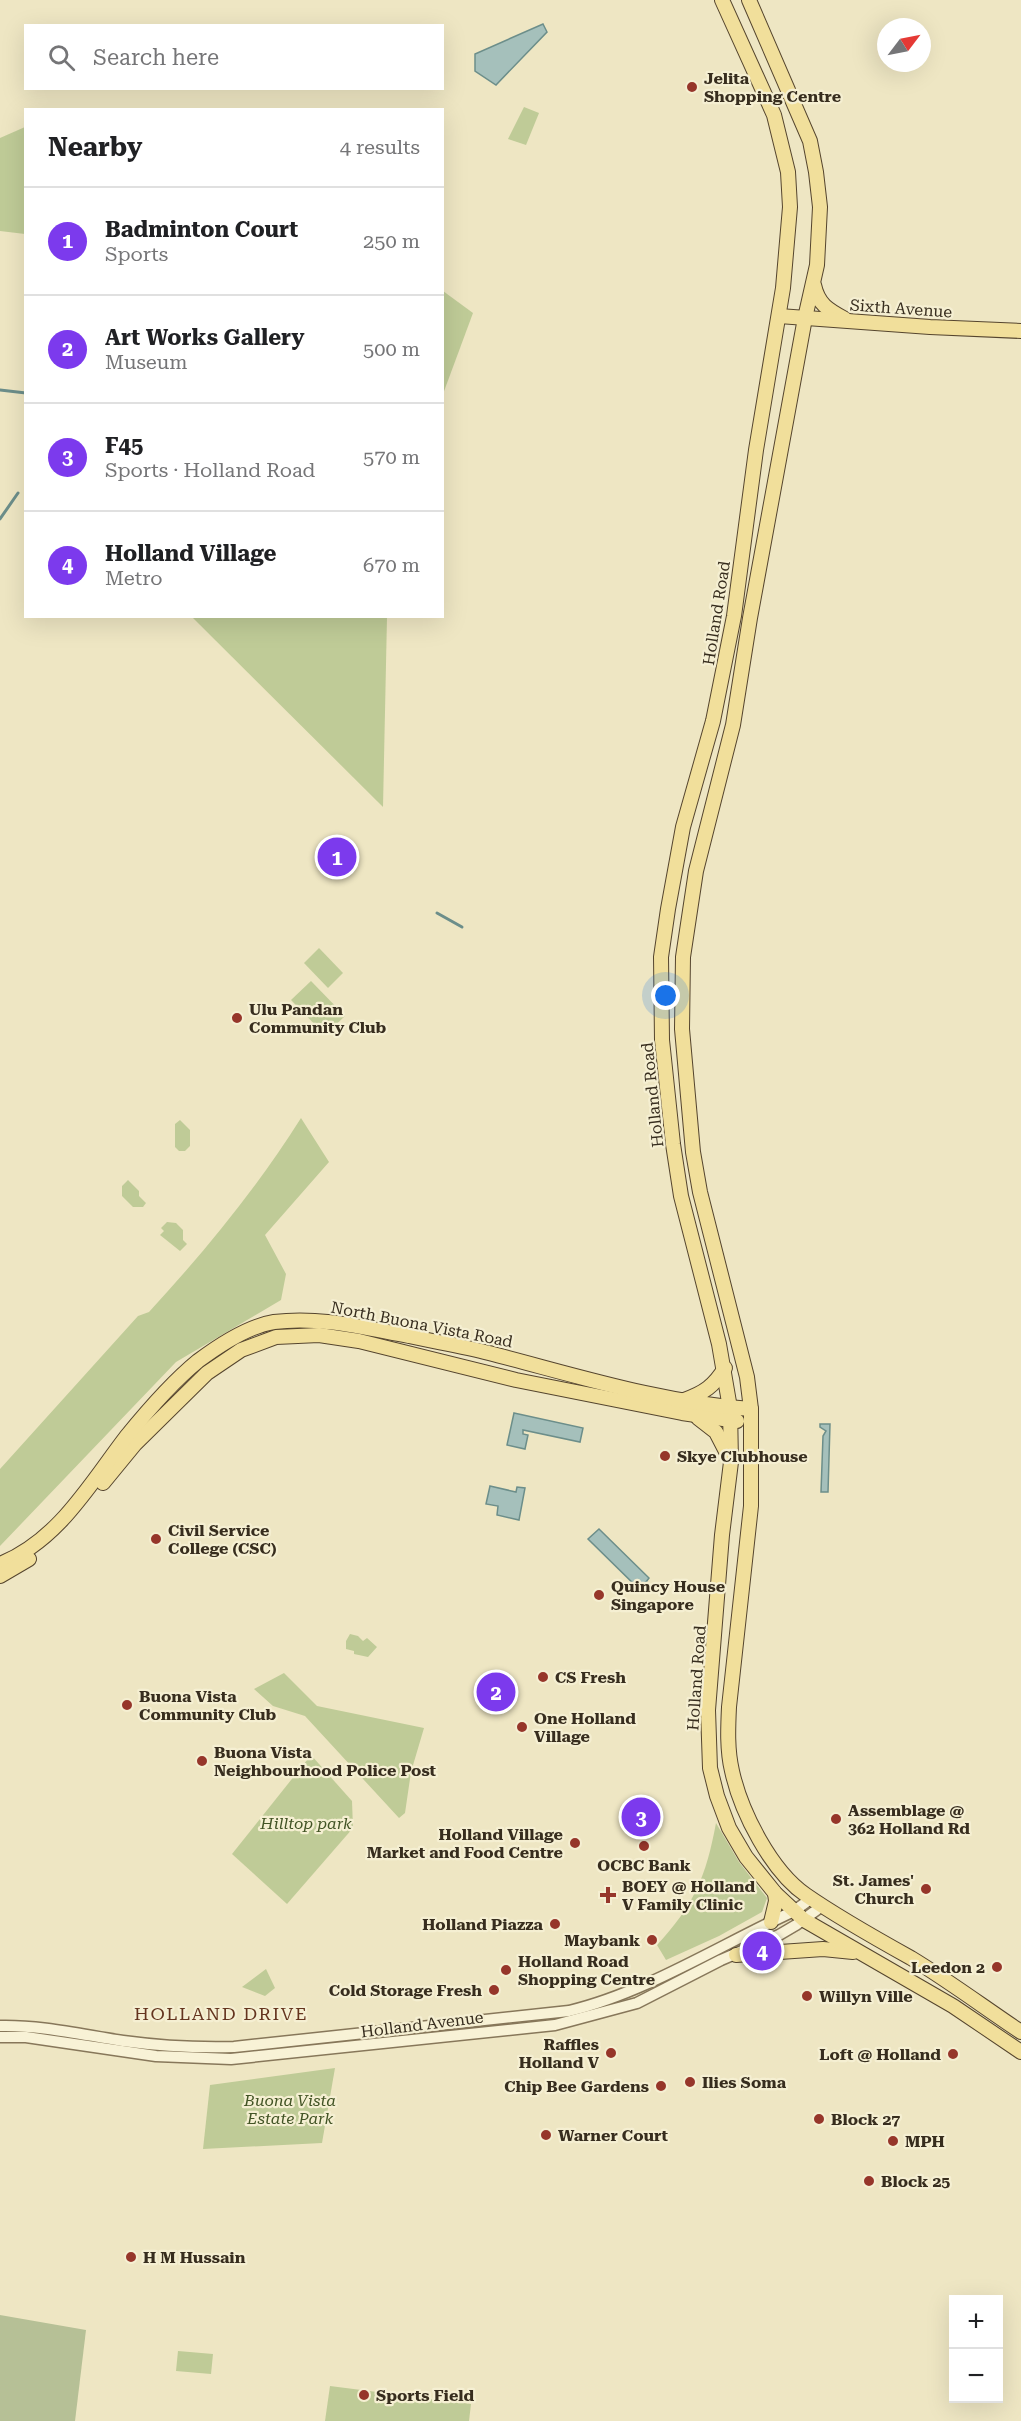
<!DOCTYPE html>
<meta charset="utf-8">
<style>
body{margin:0;font-family:"Roboto Serif",serif;background:#f6f6f6;color:#202124}
.controls{position:absolute;right:18px;bottom:18px;display:grid;overflow:hidden;border-radius:0px;box-shadow:0 6px 24px #0002}
.controls button{width:54px;height:54px;display:grid;place-items:center;padding:0;border:0;border-bottom:2px solid #e0e0e0;background:#fff;color:#202124;font:30px sans-serif}
.compass{position:absolute;left:877px;top:18px;width:54px;height:54px;border-radius:50%;background:#fff;box-shadow:0 6px 24px #0002;rotate:58deg}
.you{position:absolute;left:666px;top:996px;width:21px;height:21px;margin:-15px;border:4px solid #fff;border-radius:50%;background:#1a73e8;box-shadow:0 0 0 9px #1a73e833}
.badge{display:grid;place-items:center;width:39px;height:39px;border-radius:50%;background:#7c3aed;color:#fff;font-size:20px;font-weight:700}
.pin{position:absolute;translate:-50% -50%;border:3px solid #fff;box-shadow:0 2px 6px #0006}
.list{margin:0;padding:0;list-style:none}
h2{display:flex;justify-content:space-between;align-items:center;height:78px;margin:0;padding:0 24px;font-size:26px}
h2 small{font-size:20px;font-weight:400;color:#757577}
.list li{display:grid;grid-template-columns:39px 1fr auto;gap:18px;align-items:center;box-sizing:border-box;height:108px;padding:0 24px;border-top:2px solid #e0e0e0}
.list b{display:block;font-size:22px;white-space:nowrap}
.list p{margin:0;font-size:20px;white-space:nowrap;color:#757577}
.list em{font-size:20px;font-style:normal;color:#757577}
.icon{flex:none;width:33px;height:33px;fill:none;stroke:currentColor;stroke-width:2;stroke-linecap:round;stroke-linejoin:round}
.map{position:relative;flex:none;width:1021px;height:2421px;overflow:hidden}
.search{position:absolute;background:#fff;box-shadow:0 6px 24px #0002;left:24px;top:24px;width:420px;height:66px;display:flex;align-items:center;gap:15px;box-sizing:border-box;padding:0 21px;border-radius:0px;color:#757577;font-size:22px}
.panel{position:absolute;background:#fff;box-shadow:0 6px 24px #0002;left:24px;top:108px;width:420px;height:510px;border-radius:0px}
.map>svg:first-child{display:block}
.green{fill:#bfcb97}
.cemetery{fill:#b6c096}
.water{fill:#a5c0bb;stroke:#6c8e8a;stroke-width:1.5}
.lines{fill:none;stroke-linecap:round;stroke-linejoin:round}
.stream{stroke:#6c8e8a;stroke-width:3}
.minor-casing{stroke:#87775a;stroke-width:13}
.major-casing{stroke:#55452e;stroke-width:16}
.minor{stroke:#f8f2d6;stroke-width:10}
.major{stroke:#f1df9b;stroke-width:14}
.poi-dot{fill:#96362a;stroke:#f5efd2;stroke-width:2}
.labels{text-anchor:middle;stroke-width:4.5;stroke-linejoin:round;paint-order:stroke}
.poi-label{font-size:16px;font-weight:bold;fill:#372d1e;stroke:#f5efd2;text-anchor:start}
.street-label{font-size:16px;fill:#372d1e;stroke:#f5efd2}
.park-label{font-size:16px;font-style:italic;fill:#425425;stroke:#f5efd2}
.neighbourhood-label{font-size:18px;letter-spacing:1.5px;fill:#64341e;stroke:#f5efd2}
</style>
<div class="map">
<svg width="1021" height="2421" viewBox="0 0 1021 2421">
<rect width="100%" height="100%" fill="#eee6c3"/>
<g class="green">
<polygon points="524,107 539,113 526,145 508,139"/>
<polygon points="25,127 25,234 0,231 0,138"/>
<polygon points="443,291 473,313 443,394"/>
<polygon points="192,617 387,617 383,807"/>
<polygon points="319,948 343,973 328,988 304,963"/>
<polygon points="311,981 345,1016 325,1035 291,1000"/>
<path d="M301,1118L329,1162L265,1235L286,1274L281,1300L176,1362L0,1546V1469L138,1316L149,1312C205,1251 257,1188 301,1118Z"/>
<polygon points="180,1120 190,1130 190,1146 185,1151 179,1151 175,1147 175,1124"/>
<polygon points="128,1180 139,1191 139,1196 146,1203 143,1207 133,1207 122,1196 122,1186"/>
<polygon points="167,1222 176,1223 183,1230 183,1240 187,1244 180,1251 160,1235 164,1231 161,1228"/>
<polygon points="350,1634 358,1636 363,1641 367,1638 377,1647 368,1657 354,1654 354,1651 346,1649 346,1641"/>
<polygon points="284,1673 317,1706 424,1728 411,1772 405,1813 399,1818 305,1716 273,1706 254,1689"/>
<polygon points="311,1755 352,1801 353,1828 287,1904 232,1854"/>
<path d="M716,1823L739,1862L767,1898L762,1912L719,1936L666,1960L657,1945C694,1905 706,1877 716,1823Z"/>
<polygon points="266,1969 275,1988 265,1996 242,1987"/>
<polygon points="335,2068 322,2143 203,2149 210,2085"/>
<polygon points="178,2351 213,2354 211,2374 176,2371"/>
<polygon points="330,2386 471,2404 469,2421 325,2421"/>
</g>
<polygon class="cemetery" points="0,2315 86,2330 75,2421 0,2421"/>
<g class="water">
<polygon points="543,24 547,32 496,85 475,71 475,54"/>
<polygon points="514,1413 583,1428 580,1442 523,1430 523,1434 528,1435 525,1449 507,1445"/>
<polygon points="820,1424 830,1424 828,1492 821,1492 823,1436 826,1431 820,1427"/>
<polygon points="490,1486 516,1492 517,1487 525,1488 519,1520 497,1515 498,1506 486,1504"/>
<polygon points="599,1529 649,1578 640,1590 588,1539"/>
</g>
<g class="lines">
<g class="stream">
<polyline points="0,390 26,393"/>
<polyline points="0,519 18,493"/>
<polyline points="437,913 462,927"/>
</g>
<defs>
<g id="minor">
<path d="M0,2026C41,2025 83,2035 123,2041C160,2046 196,2048 234,2047L569,2011C645,1993 722,1944 794,1911L812,1898"/>
<polyline points="0,2037 26,2037 156,2056 231,2059 555,2025 637,2003 721,1960 779,1935 796,1925 822,1906"/>
</g>
<g id="major">
<polyline points="722,0 774,115 788,172 790,207 783,288 756,450 734,616 713,721 683,827 668,909 661,957 662,1040 673,1144 681,1196 719,1344 730,1408 731,1462 722,1535 708,1710 710,1768 717,1796 729,1828 746,1857 775,1893 804,1920 953,2006 1021,2052"/>
<path d="M749,0L810,141L816,172L820,207L817,265L805,318L750,618L733,725L696,871L683,957L682,1029L693,1152L700,1192L747,1377L751,1409V1506L729,1707C728,1728 727,1750 732,1771C741,1812 771,1871 806,1895C839,1918 875,1938 911,1958C949,1981 985,2008 1021,2032"/>
<path d="M814,285C818,304 828,310 845,319"/>
<polyline points="779,316 930,327 1021,331"/>
<path d="M684,1400C704,1393 714,1386 725,1368"/>
<polyline points="698,1418 716,1432 730,1459"/>
<polyline points="103,1483 135,1444 207,1373 241,1350 276,1337 319,1335 359,1341 516,1380 682,1413 737,1421"/>
<path d="M0,1564C58,1541 90,1484 126,1437C148,1410 171,1383 198,1361C218,1346 249,1326 274,1322C320,1316 365,1328 409,1336C436,1342 463,1346 489,1353C575,1375 662,1403 751,1409"/>
<polyline points="0,1576 29,1559"/>
<polyline points="771,1922 776,1901 775,1893"/>
<polyline points="736,1955 823,1949 853,1952"/>
</g>
</defs>
<use href="#minor" class="minor-casing"/>
<use href="#major" class="major-casing"/>
<use href="#minor" class="minor"/>
<use href="#major" class="major"/>
</g>
<g class="poi-dot">
<circle cx="692" cy="87" r="6"/>
<circle cx="237" cy="1018" r="6"/>
<circle cx="665" cy="1456" r="6"/>
<circle cx="156" cy="1539" r="6"/>
<circle cx="599" cy="1595" r="6"/>
<circle cx="543" cy="1677" r="6"/>
<circle cx="127" cy="1705" r="6"/>
<circle cx="522" cy="1727" r="6"/>
<circle cx="202" cy="1761" r="6"/>
<circle cx="836" cy="1819" r="6"/>
<circle cx="575" cy="1843" r="6"/>
<circle cx="644" cy="1846" r="6"/>
<circle cx="926" cy="1889" r="6"/>
<path d="M605 1886h6v6h6v6h-6v6h-6v-6h-6v-6h6z"/>
<circle cx="555" cy="1924" r="6"/>
<circle cx="652" cy="1940" r="6"/>
<circle cx="997" cy="1967" r="6"/>
<circle cx="506" cy="1970" r="6"/>
<circle cx="494" cy="1990" r="6"/>
<circle cx="807" cy="1996" r="6"/>
<circle cx="611" cy="2053" r="6"/>
<circle cx="953" cy="2054" r="6"/>
<circle cx="690" cy="2082" r="6"/>
<circle cx="661" cy="2086" r="6"/>
<circle cx="819" cy="2119" r="6"/>
<circle cx="546" cy="2135" r="6"/>
<circle cx="893" cy="2141" r="6"/>
<circle cx="869" cy="2181" r="6"/>
<circle cx="131" cy="2257" r="6"/>
<circle cx="364" cy="2395" r="6"/>
</g>
<g class="labels">
<g class="poi-label">
<text x="704" y="84">Jelita<tspan x="704" dy="18">Shopping Centre</tspan></text>
<text x="249" y="1015">Ulu Pandan<tspan x="249" dy="18">Community Club</tspan></text>
<text x="677" y="1462">Skye Clubhouse</text>
<text x="168" y="1536">Civil Service<tspan x="168" dy="18">College (CSC)</tspan></text>
<text x="611" y="1592">Quincy House<tspan x="611" dy="18">Singapore</tspan></text>
<text x="555" y="1683">CS Fresh</text>
<text x="139" y="1702">Buona Vista<tspan x="139" dy="18">Community Club</tspan></text>
<text x="534" y="1724">One Holland<tspan x="534" dy="18">Village</tspan></text>
<text x="214" y="1758">Buona Vista<tspan x="214" dy="18">Neighbourhood Police Post</tspan></text>
<text x="848" y="1816">Assemblage @<tspan x="848" dy="18">362 Holland Rd</tspan></text>
<text x="563" y="1840" text-anchor="end">Holland Village<tspan x="563" dy="18">Market and Food Centre</tspan></text>
<text x="644" y="1871" text-anchor="middle">OCBC Bank</text>
<text x="914" y="1886" text-anchor="end">St. James'<tspan x="914" dy="18">Church</tspan></text>
<text x="622" y="1892">BOEY @ Holland<tspan x="622" dy="18">V Family Clinic</tspan></text>
<text x="543" y="1930" text-anchor="end">Holland Piazza</text>
<text x="640" y="1946" text-anchor="end">Maybank</text>
<text x="518" y="1967">Holland Road<tspan x="518" dy="18">Shopping Centre</tspan></text>
<text x="985" y="1973" text-anchor="end">Leedon 2</text>
<text x="482" y="1996" text-anchor="end">Cold Storage Fresh</text>
<text x="819" y="2002">Willyn Ville</text>
<text x="599" y="2050" text-anchor="end">Raffles<tspan x="599" dy="18">Holland V</tspan></text>
<text x="941" y="2060" text-anchor="end">Loft @ Holland</text>
<text x="702" y="2088">Ilies Soma</text>
<text x="649" y="2092" text-anchor="end">Chip Bee Gardens</text>
<text x="831" y="2125">Block 27</text>
<text x="558" y="2141">Warner Court</text>
<text x="905" y="2147">MPH</text>
<text x="881" y="2187">Block 25</text>
<text x="143" y="2263">H M Hussain</text>
<text x="376" y="2401">Sports Field</text>
</g>
<g class="street-label">
<text transform="translate(901 308) rotate(4)" y="6">Sixth Avenue</text>
<text transform="translate(716 613) rotate(-81)" y="6">Holland Road</text>
<text transform="translate(652 1095) rotate(-96)" y="6">Holland Road</text>
<text transform="translate(422 1324) rotate(11)" y="6">North Buona Vista Road</text>
<text transform="translate(696 1678) rotate(-86)" y="6">Holland Road</text>
<text transform="translate(422 2024) rotate(-7)" y="6">Holland Avenue</text>
</g>
<g class="park-label">
<text x="306" y="1829">Hilltop park</text>
<text x="290" y="2106">Buona Vista<tspan x="290" dy="18">Estate Park</tspan></text>
</g>
<g class="neighbourhood-label">
<text x="221" y="2020">HOLLAND DRIVE</text>
</g>
</g>
</svg>
<div class="controls">
<button>+</button>
<button>−</button>
</div>
<svg class="compass" viewBox="-18 -18 36 36"><path d="M0-13l5 13h-10z" fill="#e53935"/><path d="M0 13l5-13h-10z" fill="#757577"/></svg>
<div class="you"></div>
<div class="pin badge" style="left:337px;top:857px">1</div>
<div class="pin badge" style="left:496px;top:1692px">2</div>
<div class="pin badge" style="left:641px;top:1817px">3</div>
<div class="pin badge" style="left:762px;top:1951px">4</div>
<div class="search"><svg class="icon" aria-label="search" viewBox="0 0 24 24"><circle cx="10" cy="10" r="6"/><path d="M15 15l6 6"/></svg>Search here</div>
<section class="panel">
<h2>Nearby<small>4 results</small></h2>
<ul class="list">
<li><span class="badge">1</span><div><b>Badminton Court</b><p>Sports</p></div><em>250 m</em></li>
<li><span class="badge">2</span><div><b>Art Works Gallery</b><p>Museum</p></div><em>500 m</em></li>
<li><span class="badge">3</span><div><b>F45</b><p>Sports · Holland Road</p></div><em>570 m</em></li>
<li><span class="badge">4</span><div><b>Holland Village</b><p>Metro</p></div><em>670 m</em></li>
</ul>
</section>
</div>
